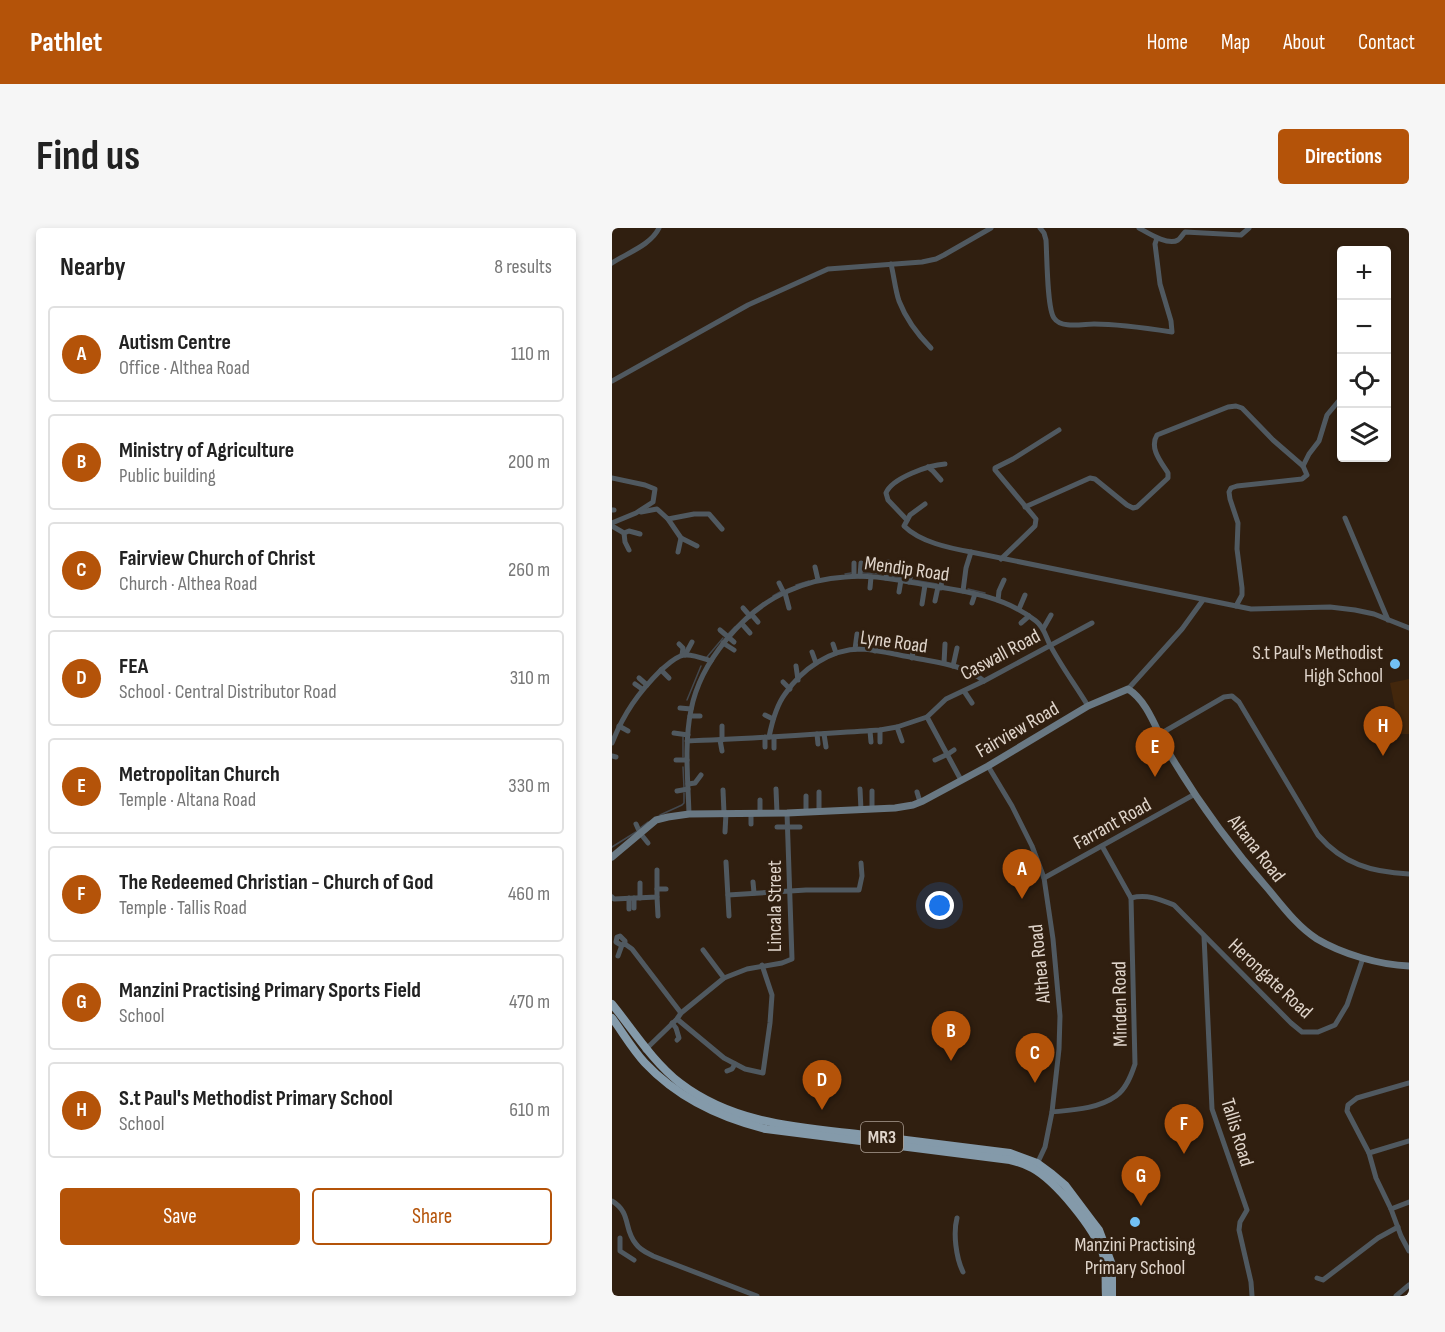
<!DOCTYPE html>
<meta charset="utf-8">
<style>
body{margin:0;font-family:"Sofia Sans Condensed",sans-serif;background:#f6f6f6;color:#222}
.controls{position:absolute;right:18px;top:18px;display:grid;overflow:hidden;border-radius:6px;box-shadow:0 3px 9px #0003}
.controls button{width:54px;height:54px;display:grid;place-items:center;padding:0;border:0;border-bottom:2px solid #e0e0e0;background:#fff;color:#222;font:30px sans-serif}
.you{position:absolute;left:328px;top:678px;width:21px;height:21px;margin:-15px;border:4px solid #fff;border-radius:50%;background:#1a73e8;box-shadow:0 0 0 9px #1a73e833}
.badge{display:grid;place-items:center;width:39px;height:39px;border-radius:50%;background:#b45309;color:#fff;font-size:20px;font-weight:700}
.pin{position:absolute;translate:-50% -50px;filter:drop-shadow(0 2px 3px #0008)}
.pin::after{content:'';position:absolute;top:32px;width:21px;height:18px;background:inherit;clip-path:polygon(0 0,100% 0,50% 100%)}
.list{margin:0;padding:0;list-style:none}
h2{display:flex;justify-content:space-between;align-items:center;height:78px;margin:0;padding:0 24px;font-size:26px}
h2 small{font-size:20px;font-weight:400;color:#767676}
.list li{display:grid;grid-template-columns:39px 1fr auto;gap:18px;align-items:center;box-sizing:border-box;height:96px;margin:0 12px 12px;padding:0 12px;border:2px solid #e0e0e0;border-radius:6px}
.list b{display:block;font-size:22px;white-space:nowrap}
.list p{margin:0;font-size:20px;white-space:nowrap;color:#767676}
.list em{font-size:20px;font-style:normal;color:#767676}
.actions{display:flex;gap:12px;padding:18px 24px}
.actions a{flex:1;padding:14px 0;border:2px solid #b45309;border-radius:6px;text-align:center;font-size:21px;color:#b45309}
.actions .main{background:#b45309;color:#fff}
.icon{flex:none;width:33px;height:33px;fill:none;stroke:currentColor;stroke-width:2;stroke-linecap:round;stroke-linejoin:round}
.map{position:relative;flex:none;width:797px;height:1068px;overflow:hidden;border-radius:6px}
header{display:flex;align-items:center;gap:36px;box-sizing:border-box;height:84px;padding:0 30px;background:#b45309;color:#fff}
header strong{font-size:28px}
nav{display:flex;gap:33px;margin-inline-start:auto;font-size:21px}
.intro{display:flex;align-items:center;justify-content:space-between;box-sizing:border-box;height:144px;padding:0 36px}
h1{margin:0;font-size:42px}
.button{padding:15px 27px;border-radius:6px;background:#b45309;color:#fff;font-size:21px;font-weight:700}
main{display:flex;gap:36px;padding:0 36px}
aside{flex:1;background:#fff;border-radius:6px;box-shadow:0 3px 9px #0003}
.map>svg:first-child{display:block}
.green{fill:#43270c}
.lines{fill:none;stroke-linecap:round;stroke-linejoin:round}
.stream{stroke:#43484e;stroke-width:1.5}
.minor{stroke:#505960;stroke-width:5}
.secondary{stroke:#697883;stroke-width:7}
.trunk{stroke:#849aaa;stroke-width:8}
.poi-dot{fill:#72c1f5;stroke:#301f10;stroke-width:2}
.labels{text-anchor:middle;stroke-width:6;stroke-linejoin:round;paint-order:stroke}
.shield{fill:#301f10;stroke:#ab9e93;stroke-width:1.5}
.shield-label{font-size:18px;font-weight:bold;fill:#e0d5cb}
.street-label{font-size:20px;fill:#e0d5cb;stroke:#301f10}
.poi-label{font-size:20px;fill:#e0d5cb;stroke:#301f10;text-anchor:end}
</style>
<header>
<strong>Pathlet</strong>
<nav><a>Home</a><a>Map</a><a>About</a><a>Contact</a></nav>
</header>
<div class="intro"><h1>Find us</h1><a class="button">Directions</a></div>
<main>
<aside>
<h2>Nearby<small>8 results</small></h2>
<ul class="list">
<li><span class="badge">A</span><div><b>Autism Centre</b><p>Office · Althea Road</p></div><em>110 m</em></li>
<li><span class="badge">B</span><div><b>Ministry of Agriculture</b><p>Public building</p></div><em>200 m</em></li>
<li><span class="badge">C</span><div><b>Fairview Church of Christ</b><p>Church · Althea Road</p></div><em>260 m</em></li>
<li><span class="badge">D</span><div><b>FEA</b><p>School · Central Distributor Road</p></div><em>310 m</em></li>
<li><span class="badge">E</span><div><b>Metropolitan Church</b><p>Temple · Altana Road</p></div><em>330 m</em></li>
<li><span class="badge">F</span><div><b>The Redeemed Christian - Church of God</b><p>Temple · Tallis Road</p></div><em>460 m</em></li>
<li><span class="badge">G</span><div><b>Manzini Practising Primary Sports Field</b><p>School</p></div><em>470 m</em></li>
<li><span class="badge">H</span><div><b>S.t Paul's Methodist Primary School</b><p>School</p></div><em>610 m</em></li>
</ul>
<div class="actions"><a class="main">Save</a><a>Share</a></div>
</aside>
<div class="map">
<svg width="797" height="1068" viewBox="0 0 797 1068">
<rect width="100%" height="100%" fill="#301f10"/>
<polygon class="green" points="797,451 797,506 788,506 778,455"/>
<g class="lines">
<g class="stream">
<polyline points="251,345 269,346"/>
<polyline points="233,346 239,345"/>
<polyline points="280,348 296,351"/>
<polyline points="301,352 325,356"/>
<polyline points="184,357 197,353"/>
<polyline points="356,361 373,365"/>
<polyline points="161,368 168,364"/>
<polyline points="116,406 123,399"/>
<polyline points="95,429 111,410"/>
<polyline points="75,472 89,438"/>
<polyline points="71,529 71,509"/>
<polyline points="71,539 72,560"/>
<polyline points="48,587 70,577 72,575 72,565"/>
<polyline points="28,600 36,594"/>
<polyline points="0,619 24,604"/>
</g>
<g class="minor">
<path d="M428,0L432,5L434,12C435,27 435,81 442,90C449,101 471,96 482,96C508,96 534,100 560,104L559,93L548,56L543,16L545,10"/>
<path d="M527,0C536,5 556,18 566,12C569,10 570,7 573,4L629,7L637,0"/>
<path d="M0,35C15,25 39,17 47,0"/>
<path d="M279,36C282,48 283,61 287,73C294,91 306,107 319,120"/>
<polyline points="0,153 136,77 216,41 310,34 324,31 332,27 379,0"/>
<polyline points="691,238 697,226 707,213 715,187 730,169"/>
<polyline points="316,239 321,243 329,252"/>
<polyline points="0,250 33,257 43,261 41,274 24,285 0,295"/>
<path d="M313,276L298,287L292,298C308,314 337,320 359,324"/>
<path d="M413,279L478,250L483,251L515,277L521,280L525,279L556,250V245C549,234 537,220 545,207L616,179L624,178L630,180L661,212L691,238L695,247L690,251L625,258L619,260L617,264L618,271L626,295L625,321L630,360V367L624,378"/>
<polyline points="0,282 2,282"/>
<polyline points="29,284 45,281 56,291 82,286 97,286 110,301"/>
<polyline points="733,290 776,392"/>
<polyline points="56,291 69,310 85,318"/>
<path d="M295,292L276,272L274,265C280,250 317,237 333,236"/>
<polyline points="0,298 12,305 17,303 28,306"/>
<polyline points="12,305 13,314 17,322"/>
<polyline points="66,324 69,310"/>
<polyline points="389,331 423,298 424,291 383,242 383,240 401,231 447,202"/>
<polyline points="242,335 242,348"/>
<polyline points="203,339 206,352"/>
<polyline points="248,348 249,335"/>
<polyline points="274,350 276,334"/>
<polyline points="297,354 300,343"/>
<polyline points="167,355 172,365"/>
<polyline points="258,360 259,349"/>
<polyline points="329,360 330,350"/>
<polyline points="351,363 354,340 359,324 639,381 718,379 743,382 762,386 797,400"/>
<polyline points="287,364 289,352"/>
<polyline points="173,365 177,380"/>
<polyline points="386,372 387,363 392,352"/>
<polyline points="323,373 326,359"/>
<polyline points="360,375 363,366"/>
<polyline points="310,376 313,357"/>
<polyline points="131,380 138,388"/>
<polyline points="407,381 413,367"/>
<polyline points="140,387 146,394"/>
<polyline points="409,395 417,388"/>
<polyline points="130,396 138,405"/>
<polyline points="431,401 439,387"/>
<polyline points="108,402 122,414"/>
<polyline points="111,415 122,422"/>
<polyline points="67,416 71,420 70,427"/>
<polyline points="221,416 224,425"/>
<polyline points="243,421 245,406"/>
<polyline points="263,423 264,408"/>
<polyline points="200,424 204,435"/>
<polyline points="73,427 80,414"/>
<polyline points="300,430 302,417"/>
<polyline points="332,435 333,416"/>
<polyline points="184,438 186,452"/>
<polyline points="341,438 345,420"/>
<polyline points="49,442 57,450"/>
<polyline points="27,450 35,457"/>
<polyline points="171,454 178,461"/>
<polyline points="23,456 30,461"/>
<polyline points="516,461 570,401 591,372"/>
<polyline points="352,463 360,475"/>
<polyline points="68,480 79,481"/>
<polyline points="153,487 161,491"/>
<polyline points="78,488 88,488"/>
<polyline points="315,489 349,552"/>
<polyline points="7,498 16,503"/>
<polyline points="110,498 110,512"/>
<polyline points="285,499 290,513"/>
<polyline points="268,502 268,514"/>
<polyline points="258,503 259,514"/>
<polyline points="62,505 76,507"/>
<polyline points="205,506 206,516"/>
<polyline points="212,506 214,519"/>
<path d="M548,506L612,469L620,468L627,474L706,607C731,636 759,644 797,646"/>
<polyline points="153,509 153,519"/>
<path d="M157,509C160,494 164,478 173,466C190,441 218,421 249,421C268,422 285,427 303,430C328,435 352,437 372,453"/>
<polyline points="162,509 162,520"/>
<polyline points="108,512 110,523"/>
<path d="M75,513C140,511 204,506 268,502L285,499L315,489L334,471L372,453L480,395"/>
<path d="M0,515C12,485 26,465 49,442C55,437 64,428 72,427C81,426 90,430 99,433"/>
<polyline points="0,528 4,529"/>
<polyline points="64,532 75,532"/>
<polyline points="323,532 336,526 342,522"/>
<polyline points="376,538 400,578 420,618 432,650 441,711 448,788 447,821 440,884 433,919 425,936"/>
<polyline points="76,556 83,555 89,547"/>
<polyline points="164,561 165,585"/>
<polyline points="248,561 249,582"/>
<polyline points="111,562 112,585"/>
<polyline points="65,563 76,561"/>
<polyline points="260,563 260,581"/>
<polyline points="305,564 308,574"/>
<polyline points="148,572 148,585"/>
<polyline points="207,583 207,564"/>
<polyline points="194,584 194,568"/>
<polyline points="139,585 139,596"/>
<path d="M77,586C76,552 72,516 79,482C88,434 132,382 176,363C194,355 213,350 233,349C258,346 284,352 309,356C350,363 391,367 424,393C432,399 434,409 438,417C449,438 464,458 476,478"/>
<polyline points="24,596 28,605 36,615"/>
<polyline points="165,599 188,599"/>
<polyline points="113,604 114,585"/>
<polyline points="114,634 117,688"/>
<polyline points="432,650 583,566"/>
<polyline points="141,654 142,665"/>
<polyline points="45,661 54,661"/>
<polyline points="116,667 194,662 247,662 250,648 249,635"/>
<polyline points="0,669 2,671 45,669 45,642"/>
<polyline points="45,669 46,688"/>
<polyline points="17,670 17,681"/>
<polyline points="28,670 28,655"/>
<path d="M519,670C535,666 547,671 562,677L679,795L690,804H706L723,797L735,777L751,730"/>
<polyline points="22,680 22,670"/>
<polyline points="592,708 600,881 635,982 628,994 627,1002 639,1054 640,1068"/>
<polyline points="13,716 9,717 4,714 5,709 8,708 13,713 13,716 20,721 69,785"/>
<polyline points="91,722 112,750"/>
<polyline points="6,728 10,717"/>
<polyline points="65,791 112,830 133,841 151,845 158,795 160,767 150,737"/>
<polyline points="60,795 64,800 67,810 65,812"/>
<polyline points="33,822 65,791 69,785 112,750 135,741 170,735 180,731 175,585"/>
<polyline points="115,843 120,841 123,836"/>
<polyline points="797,855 745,870 736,877 735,883 757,925 764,950 779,981 789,1008 797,1023"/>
<path d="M440,884C460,882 486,881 504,868C514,861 519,848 523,836L519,670L490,618"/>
<polyline points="757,925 797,913"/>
<path d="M0,973C20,985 11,1001 24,1016C28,1022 35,1025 41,1028L145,1068"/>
<polyline points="779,981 797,974"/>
<path d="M345,990C341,1005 344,1030 351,1044"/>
<polyline points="8,1010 8,1023 22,1032"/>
<polyline points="705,1050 711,1052 766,1010 786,999"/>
<polyline points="784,1068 797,1057"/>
</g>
<path class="secondary" d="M0,629L44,592L56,589L77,586L175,585L283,580L301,577L311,573L376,538L476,478L516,461C537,474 545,505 557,525C586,574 620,620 657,662C671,679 686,699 705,711C730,726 768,737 797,738"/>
<g class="trunk">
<path d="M0,776C21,802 41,834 68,855C123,897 188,899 254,907C302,913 350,919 398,925L425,935L440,946L453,957L480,993L487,1002L500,1037V1068"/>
<path d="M0,790C11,805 21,822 33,835C65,869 109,890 154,901L398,932C406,934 413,936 420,940C444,953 482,1000 491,1026C495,1039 493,1055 494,1068"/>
</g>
</g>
<g class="poi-dot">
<circle cx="783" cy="436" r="6"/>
<circle cx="523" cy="994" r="6"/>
</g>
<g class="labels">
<rect class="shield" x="249" y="894" width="42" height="30" rx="4.5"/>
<g class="shield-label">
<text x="270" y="915">MR3</text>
</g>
<g class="street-label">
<text transform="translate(295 340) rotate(8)" y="7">Mendip Road</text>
<text transform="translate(282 413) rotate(8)" y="7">Lyne Road</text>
<text transform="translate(388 426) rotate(-28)" y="7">Caswall Road</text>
<text transform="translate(405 501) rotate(-30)" y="7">Fairview Road</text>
<text transform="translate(500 595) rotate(-29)" y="7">Farrant Road</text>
<text transform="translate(645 620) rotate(52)" y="7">Altana Road</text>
<text transform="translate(162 678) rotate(-90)" y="7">Lincala Street</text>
<text transform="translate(427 736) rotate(-96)" y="7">Althea Road</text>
<text transform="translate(659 750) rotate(43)" y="7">Herongate Road</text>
<text transform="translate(507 776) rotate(-91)" y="7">Minden Road</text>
<text transform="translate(626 904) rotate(73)" y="7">Tallis Road</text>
</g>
<g class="poi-label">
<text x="771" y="431">S.t Paul's Methodist<tspan x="771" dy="23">High School</tspan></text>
<text x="523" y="1023" text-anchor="middle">Manzini Practising<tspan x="523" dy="23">Primary School</tspan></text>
</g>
</g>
</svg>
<div class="controls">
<button>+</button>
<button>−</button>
<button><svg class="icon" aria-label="locate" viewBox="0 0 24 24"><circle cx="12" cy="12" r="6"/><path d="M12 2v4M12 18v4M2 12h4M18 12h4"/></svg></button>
<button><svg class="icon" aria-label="layers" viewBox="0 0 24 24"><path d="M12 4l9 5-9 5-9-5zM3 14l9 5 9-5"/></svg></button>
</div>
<div class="you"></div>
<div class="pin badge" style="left:410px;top:671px">A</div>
<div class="pin badge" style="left:339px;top:833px">B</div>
<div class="pin badge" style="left:423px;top:855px">C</div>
<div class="pin badge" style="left:210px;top:882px">D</div>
<div class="pin badge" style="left:543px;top:549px">E</div>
<div class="pin badge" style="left:572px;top:926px">F</div>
<div class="pin badge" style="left:529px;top:978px">G</div>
<div class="pin badge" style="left:771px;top:528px">H</div>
</div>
</main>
